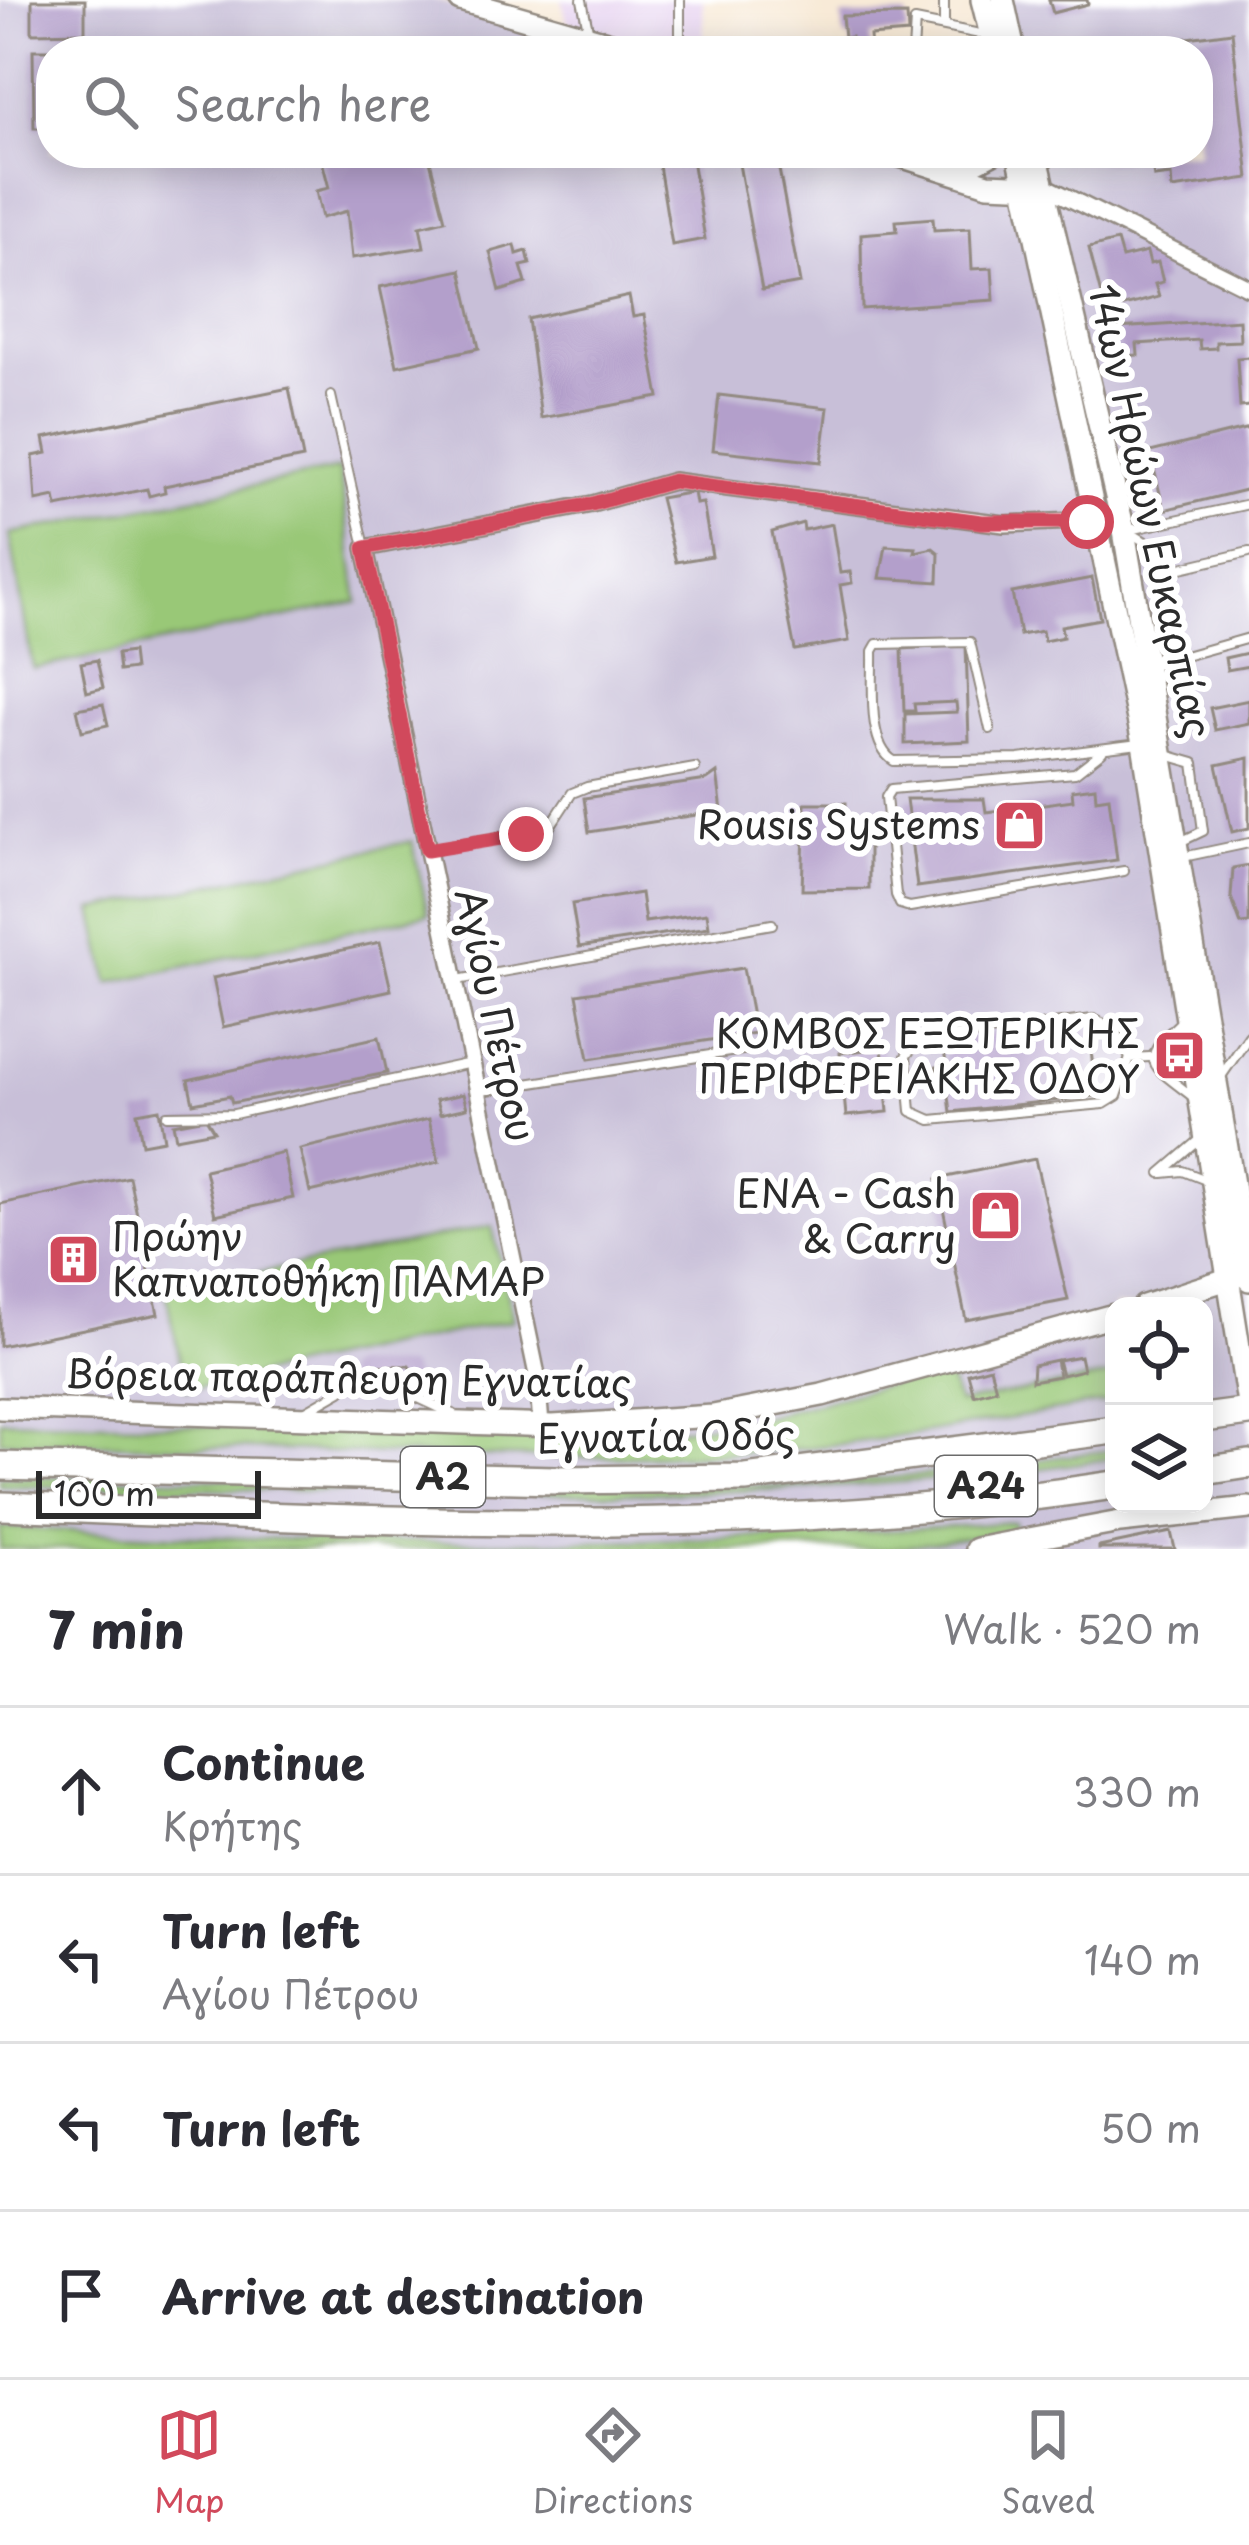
<!DOCTYPE html>
<meta charset="utf-8">
<style>
body{margin:0;font-family:"Playpen Sans",sans-serif;background:#f2f2f3;color:#2b2b33}
.controls{position:absolute;right:36px;bottom:36px;display:grid;overflow:hidden;border-radius:24px;box-shadow:0 6px 30px #0003}
.controls button{width:108px;height:108px;display:grid;place-items:center;padding:0;border:0;border-bottom:3px solid #e1e1e2;background:#fff;color:#2b2b33;font:60px sans-serif}
.scale{position:absolute;left:36px;bottom:30px;width:225px;box-sizing:border-box;padding-left:12px;border:6px solid #2b2b2b;border-top:0;font-size:33px;line-height:42px;white-space:nowrap;color:#2b2b2b;-webkit-text-stroke:9px #fff;paint-order:stroke}
.stop{position:absolute;width:36px;height:36px;margin:-27px;border:9px solid #d1495b;border-radius:50%;background:#fff}
.stop.end{background:#d1495b;border-color:#fff;box-shadow:0 3px 12px #0008}
.list{margin:0;padding:0;list-style:none}
h2{display:flex;justify-content:space-between;align-items:center;height:156px;margin:0;padding:0 48px;font-size:51px}
h2 small{font-size:39px;font-weight:400;color:#7c7c81}
.list li{display:grid;grid-template-columns:78px 1fr auto;gap:36px;align-items:center;box-sizing:border-box;height:168px;padding:0 48px;border-top:3px solid #e1e1e2}
.list b{display:block;font-size:45px;white-space:nowrap}
.list p{margin:0;font-size:39px;white-space:nowrap;color:#7c7c81}
.list em{font-size:39px;font-style:normal;color:#7c7c81}
.icon{flex:none;width:66px;height:66px;fill:none;stroke:currentColor;stroke-width:2;stroke-linecap:round;stroke-linejoin:round}
.map{position:relative;flex:none;width:1249px;height:1549px;overflow:hidden}
.search{position:absolute;background:#fff;box-shadow:0 6px 30px #0003;left:36px;right:36px;top:36px;height:132px;display:flex;align-items:center;gap:30px;box-sizing:border-box;padding:0 42px;border-radius:48px;color:#7c7c81;font-size:45px}
.sheet{height:828px;background:#fff}
nav{display:flex;justify-content:space-around;align-items:center;box-sizing:border-box;height:168px;border-top:3px solid #e1e1e2;background:#fff;font-size:33px;color:#7c7c81}
nav a{display:grid;justify-items:center;gap:6px}
nav .on{color:#d1495b}
.map>svg:first-child{display:block}
.built{fill:#e6d2f0}
.industrial{fill:#c8bfd8;fill-rule:evenodd}
.green{fill:#99c877;stroke:#627a51;stroke-width:3}
.building{fill:#b39fcb}
.lines{fill:none;stroke-linecap:round;stroke-linejoin:round}
.lane-casing{stroke:#928a81;stroke-width:12}
.street-casing{stroke:#928a81;stroke-width:20}
.secondary-casing{stroke:#928a81;stroke-width:26}
.highway-casing{stroke:#928a81;stroke-width:32}
.lane{stroke:#fff;stroke-width:8}
.street{stroke:#fff;stroke-width:15}
.secondary{stroke:#fff;stroke-width:21}
.highway{stroke:#fff;stroke-width:27}
.route{stroke:#d1495b;stroke-width:15}
.labels{text-anchor:middle;stroke-width:12;stroke-linejoin:round;paint-order:stroke}
.shield{fill:#fff;stroke:#6b6b6b;stroke-width:3}
.shield-label{font-size:36px;font-weight:bold;fill:#2b2b2b}
.street-label{font-size:39px;fill:#2b2b2b;stroke:#fff}
.poi-label{font-size:39px;fill:#2b2b2b;stroke:#fff;text-anchor:end}
</style>
<div class="map">
<svg width="1249" height="1549" viewBox="0 0 1249 1549">
<rect width="100%" height="100%" fill="#fff"/>
<filter id="ink" filterUnits="userSpaceOnUse"><feTurbulence type="fractalNoise" baseFrequency=".00833" numOctaves="2"/><feDisplacementMap in="SourceGraphic" scale="24" xChannelSelector="R" yChannelSelector="G"/><feConvolveMatrix kernelMatrix="1 2 1 2 8 2 1 2 1" color-interpolation-filters="sRGB"/></filter>
<filter id="wash" filterUnits="userSpaceOnUse"><feTurbulence type="fractalNoise" baseFrequency=".004" numOctaves="4" result="noise"/><feDisplacementMap in="SourceGraphic" scale="48" xChannelSelector="R" yChannelSelector="G"/><feGaussianBlur stdDeviation="2.7" result="paint"/><feColorMatrix in="noise" values="0 0 0 0 0 0 0 0 0 0 0 0 0 0 0 0 0 1.4 0 .05"/><feComposite in="paint" operator="in"/></filter>
<g filter="url(#wash)">
<rect width="100%" height="100%" fill="#f8ead7"/>
<polygon class="built" points="562,0 703,0 704,51 655,51 567,22"/>
<path class="industrial" d="M0,0H435L612,51H51V153H966L1024,161V153H1198V51H1008L996,0H1249V1549H0ZM1114,1306H1204V1504H1114Z"/>
<g class="green">
<polygon points="339,469 358,602 33,669 10,534"/>
<polygon points="412,841 428,914 109,983 93,910"/>
<polygon points="492,1226 513,1320 186,1390 166,1292"/>
<path d="M946,1370L958,1403L1114,1375V1401C995,1420 874,1445 754,1452C503,1467 251,1445 0,1441V1420L540,1435L651,1432L750,1420Z"/>
<path d="M1114,1450V1458C745,1515 372,1487 0,1486V1477L777,1486L924,1475Z"/>
<path d="M1014,1522L1015,1531L886,1549H0V1527C337,1547 678,1549 1014,1522Z"/>
</g>
<g id="blocks">
<g class="building">
<polygon points="32,0 85,0 85,32 32,33"/>
<polygon points="1049,0 1087,0 1088,4 1053,13"/>
<polygon points="907,15 908,33 870,36 871,51 852,51 851,37 844,38 842,16"/>
<polygon points="1232,32 1249,178 1172,189 1171,175 1154,177 1150,153 1198,153 1198,51 1152,51 1151,43"/>
<polygon points="33,50 51,50 51,128 34,128"/>
<polygon points="320,153 428,153 445,220 420,226 424,247 352,258 347,211 322,218 316,191 329,188"/>
<polygon points="657,153 691,153 705,239 672,245"/>
<polygon points="737,153 776,153 800,283 762,290"/>
<polygon points="1080,153 1122,153 1123,162 1101,162"/>
<polygon points="933,218 934,230 970,228 972,269 992,268 994,300 862,309 861,234 897,231 896,221"/>
<polygon points="1117,241 1122,258 1147,252 1150,264 1158,262 1163,282 1155,284 1159,297 1105,311 1089,248"/>
<polygon points="515,245 517,254 527,251 530,264 521,266 526,283 500,291 490,252"/>
<polygon points="461,270 479,348 397,366 380,287"/>
<polygon points="629,296 633,317 644,315 659,397 541,418 528,319"/>
<polygon points="1239,320 1240,341 1216,342 1216,348 1200,349 1199,340 1137,344 1138,355 1119,356 1118,328"/>
<polygon points="1249,357 1249,406 1240,407 1237,358"/>
<polygon points="289,388 303,458 164,486 165,492 149,496 147,489 57,507 55,497 36,501 33,456 47,453 44,438"/>
<polygon points="719,395 828,408 821,462 713,450"/>
<polygon points="1249,428 1249,489 1164,510 1150,452"/>
<polygon points="694,492 696,504 703,503 712,556 676,562 660,498"/>
<polygon points="803,523 804,530 832,524 840,573 850,572 852,583 840,585 849,641 795,650 772,532"/>
<polygon points="886,546 916,548 915,552 933,548 939,553 938,582 880,578"/>
<polygon points="1092,578 1100,619 1061,626 1063,637 1044,641 1042,631 1020,635 1012,593"/>
<polygon points="966,645 969,741 905,744 905,714 957,712 956,702 914,704 915,711 904,711 902,649"/>
<polygon points="132,652 134,669 119,671 117,654"/>
<polygon points="1247,653 1249,666 1227,670 1225,658"/>
<polygon points="97,660 103,688 87,692 81,663"/>
<polygon points="1249,700 1249,723 1215,730 1210,708"/>
<polygon points="103,704 108,725 82,731 77,709"/>
<polygon points="1249,758 1249,828 1232,832 1217,765"/>
<polygon points="717,773 722,811 589,832 584,798 707,780"/>
<polygon points="1095,787 1096,799 1109,797 1117,860 917,887 906,799 984,799 986,812 1073,800 1072,790"/>
<polygon points="805,803 846,803 846,819 869,819 869,889 802,890"/>
<polygon points="1249,865 1249,923 1241,924 1231,897 1233,868"/>
<polygon points="641,893 645,922 707,913 709,927 579,947 572,904"/>
<polygon points="380,942 391,990 223,1027 213,978"/>
<polygon points="743,968 755,1033 589,1059 577,994"/>
<polygon points="1088,1022 1096,1096 951,1112 947,1080 938,1081 936,1067 946,1066 943,1038"/>
<polygon points="379,1037 387,1073 232,1103 230,1096 193,1103 188,1080"/>
<polygon points="882,1048 888,1112 846,1116 840,1053"/>
<polygon points="463,1094 467,1108 440,1114 436,1100"/>
<polygon points="159,1109 164,1140 142,1144 137,1113"/>
<polygon points="206,1118 214,1131 176,1138 173,1124"/>
<polygon points="429,1119 439,1162 310,1192 300,1149"/>
<polygon points="283,1152 293,1198 215,1215 205,1170"/>
<polygon points="1035,1159 1068,1300 966,1320 937,1179"/>
<polygon points="129,1177 158,1314 0,1346 0,1204"/>
<polygon points="1080,1356 1083,1370 1062,1375 1058,1360"/>
<polygon points="1056,1360 1059,1376 1032,1381 1033,1365"/>
<polygon points="350,1365 409,1366 415,1377 409,1383 349,1383 343,1371"/>
<polygon points="990,1367 996,1389 974,1395 968,1373"/>
<polygon points="1171,1532 1175,1549 1099,1549 1099,1547"/>
</g>
</g>
</g>
<g filter="url(#ink)">
<use href="#blocks" fill-opacity="0" stroke="#928a81" stroke-width="3"/>
<g class="lines">
<defs>
<g id="lane">
<polyline points="582,0 589,34"/>
<polyline points="680,0 680,51"/>
<polyline points="944,25 944,0"/>
<polyline points="913,51 915,21 990,36"/>
<polyline points="331,396 365,547"/>
<polyline points="1125,531 1249,504"/>
<path d="M1131,534C1172,549 1170,610 1168,646L1152,664"/>
<polyline points="1164,572 1249,552"/>
<polyline points="1156,664 1249,638"/>
<path d="M990,729L970,642L877,644L873,651C874,681 866,745 894,761L1019,759L1139,744"/>
<polyline points="1102,752 1075,773 891,789 886,797 896,895 900,904 910,907 1124,871"/>
<polyline points="1163,754 1194,763 1203,831 1180,842"/>
<polyline points="428,850 549,828 572,793 587,787 695,768"/>
<polyline points="1183,857 1249,843"/>
<polyline points="457,980 772,924"/>
<path d="M1184,1019C1139,1061 1146,1061 1192,1096"/>
<polyline points="1130,1058 1117,1096 1104,1104 931,1120 911,1111 906,1056 917,1041 1093,1019 1113,1028 1130,1058 1150,1057"/>
<polyline points="1222,1075 1249,1036"/>
<polyline points="481,1091 755,1048"/>
<polyline points="167,1115 234,1114 471,1063"/>
<polyline points="1161,1173 1202,1138"/>
<polyline points="1163,1173 1183,1171 1206,1180"/>
<polyline points="412,1395 453,1414"/>
<polyline points="306,1411 341,1391"/>
</g>
<g id="street">
<polyline points="1043,185 1249,288"/>
<polyline points="541,1425 537,1375 365,548 592,504 673,481 1004,524 1100,520"/>
</g>
<g id="secondary">
<polyline points="460,0 638,51"/>
<polyline points="982,0 995,51"/>
<polyline points="1003,0 1014,51"/>
<polyline points="891,153 988,184 1036,186"/>
<polyline points="1018,153 1143,743 1249,1410"/>
<polyline points="1036,153 1124,531 1249,1280"/>
<polyline points="960,170 993,153"/>
<polyline points="1144,1306 1237,1276"/>
<polyline points="0,1408 553,1426 713,1416 822,1395 1114,1315"/>
<polyline points="976,1549 1120,1522 1249,1508"/>
</g>
<g id="highway">
<polyline points="1204,1418 1249,1412"/>
<polyline points="0,1466 556,1480 745,1478 1114,1430"/>
<polyline points="1204,1471 1249,1464"/>
<path d="M0,1506C376,1520 739,1542 1114,1485"/>
</g>
</defs>
<use href="#lane" class="lane-casing"/>
<use href="#street" class="street-casing"/>
<use href="#secondary" class="secondary-casing"/>
<use href="#highway" class="highway-casing"/>
<use href="#lane" class="lane"/>
<use href="#street" class="street"/>
<use href="#secondary" class="secondary"/>
<use href="#highway" class="highway"/>
</g>
</g>
<g class="lines" filter="url(#ink)">
<polyline class="route" points="526,834 427,850 365,548 592,504 673,481 982,522 1087,522"/>
</g>
<defs>
<symbol id="shop-square" viewBox="-11 -11 22 22"><rect x="-9" y="-9" width="18" height="18" rx="4" fill="#d1495b" stroke="#fff"/><path d="M-5-2.5h2.3a2.7 3.5 0 0 1 5.4 0H5L5.5 6h-11ZM-1.5-2.5h3a1.5 2.3 0 0 0-3 0Z" fill="#fff"/></symbol>
<symbol id="bus-square" viewBox="-11 -11 22 22"><rect x="-9" y="-9" width="18" height="18" rx="4" fill="#d1495b" stroke="#fff"/><path d="M-5-6H5V4H4V6H2V4H-2V6H-4V4H-5ZM-3.5-4V0h7V-4ZM-3.5 1.2v1.5H-2V1.2ZM2 1.2v1.5H3.5V1.2Z" fill="#fff"/></symbol>
<symbol id="building-square" viewBox="-11 -11 22 22"><rect x="-9" y="-9" width="18" height="18" rx="4" fill="#d1495b" stroke="#fff"/><path d="M-4-6H4V6H1V3H-1V6H-4ZM-2.5-4.3h1.7v1.8h-1.7ZM.8-4.3h1.7v1.8H.8ZM-2.5-1h1.7V.8h-1.7ZM.8-1h1.7V.8H.8Z" fill="#fff"/></symbol>
</defs>
<g fill-rule="evenodd">
<use href="#shop-square" x="990" y="796" width="59" height="59"/>
<use href="#bus-square" x="1150" y="1026" width="59" height="59"/>
<use href="#shop-square" x="966" y="1186" width="59" height="59"/>
<use href="#building-square" x="44" y="1230" width="59" height="59"/>
</g>
<g class="labels">
<g class="shield">
<rect x="401" y="1447" width="84" height="60" rx="9"/>
<rect x="935" y="1456" width="102" height="60" rx="9"/>
</g>
<g class="shield-label">
<text x="443" y="1490">Α2</text>
<text x="986" y="1499">Α24</text>
</g>
<g class="street-label">
<text transform="translate(1150 511) rotate(78)" y="14">14ων Ηρώων Ευκαρπίας</text>
<text transform="translate(495 1015) rotate(78)" y="14">Αγίου Πέτρου</text>
<text transform="translate(348 1379) rotate(1)" y="14">Βόρεια παράπλευρη Εγνατίας</text>
<text transform="translate(666 1437) rotate(-1)" y="14">Εγνατία Οδός</text>
</g>
<g class="poi-label">
<text x="980" y="839">Rousis Systems</text>
<text x="1140" y="1048">ΚΟΜΒΟΣ ΕΞΩΤΕΡΙΚΗΣ<tspan x="1140" dy="45">ΠΕΡΙΦΕΡΕΙΑΚΗΣ ΟΔΟΥ</tspan></text>
<text x="956" y="1208">ENA - Cash<tspan x="956" dy="45">&amp; Carry</tspan></text>
<text x="112" y="1251" text-anchor="start">Πρώην<tspan x="112" dy="45">Καπναποθήκη ΠΑΜΑΡ</tspan></text>
</g>
</g>
</svg>
<div class="controls">
<button><svg class="icon" aria-label="locate" viewBox="0 0 24 24"><circle cx="12" cy="12" r="6"/><path d="M12 2v4M12 18v4M2 12h4M18 12h4"/></svg></button>
<button><svg class="icon" aria-label="layers" viewBox="0 0 24 24"><path d="M12 4l9 5-9 5-9-5zM3 14l9 5 9-5"/></svg></button>
</div>
<div class="scale">100 m</div>
<div class="stop" style="left:1087px;top:522px"></div>
<div class="stop end" style="left:526px;top:834px"></div>
<div class="search"><svg class="icon" aria-label="search" viewBox="0 0 24 24"><circle cx="10" cy="10" r="6"/><path d="M15 15l6 6"/></svg>Search here</div>
</div>
<section class="sheet">
<h2>7 min<small>Walk · 520 m</small></h2>
<ul class="list">
<li><svg class="icon" aria-label="ahead" viewBox="0 0 24 24"><path d="M12 20V5M6 11l6-6 6 6"/></svg><div><b>Continue</b><p>Κρήτης</p></div><em>330 m</em></li>
<li><svg class="icon" aria-label="left" viewBox="0 0 24 24"><path d="M17 20v-9H6M10 6l-5 5 5 5"/></svg><div><b>Turn left</b><p>Αγίου Πέτρου</p></div><em>140 m</em></li>
<li><svg class="icon" aria-label="left" viewBox="0 0 24 24"><path d="M17 20v-9H6M10 6l-5 5 5 5"/></svg><div><b>Turn left</b></div><em>50 m</em></li>
<li><svg class="icon" aria-label="arrive" viewBox="0 0 24 24"><path d="M6 21V4h12l-3 4 3 4H6"/></svg><div><b>Arrive at destination</b></div></li>
</ul>
</section>
<nav>
<a class="on"><svg class="icon" aria-label="map" viewBox="0 0 24 24"><path d="M3 6l6-2 6 2 6-2v14l-6 2-6-2-6 2zM9 4v14M15 6v14"/></svg>Map</a>
<a><svg class="icon" aria-label="directions" viewBox="0 0 24 24"><path d="M12 3l9 9-9 9-9-9zM9 14v-3h6M13 9l2 2-2 2"/></svg>Directions</a>
<a><svg class="icon" aria-label="saved" viewBox="0 0 24 24"><path d="M7 4h10v16l-5-4-5 4z"/></svg>Saved</a>
</nav>
